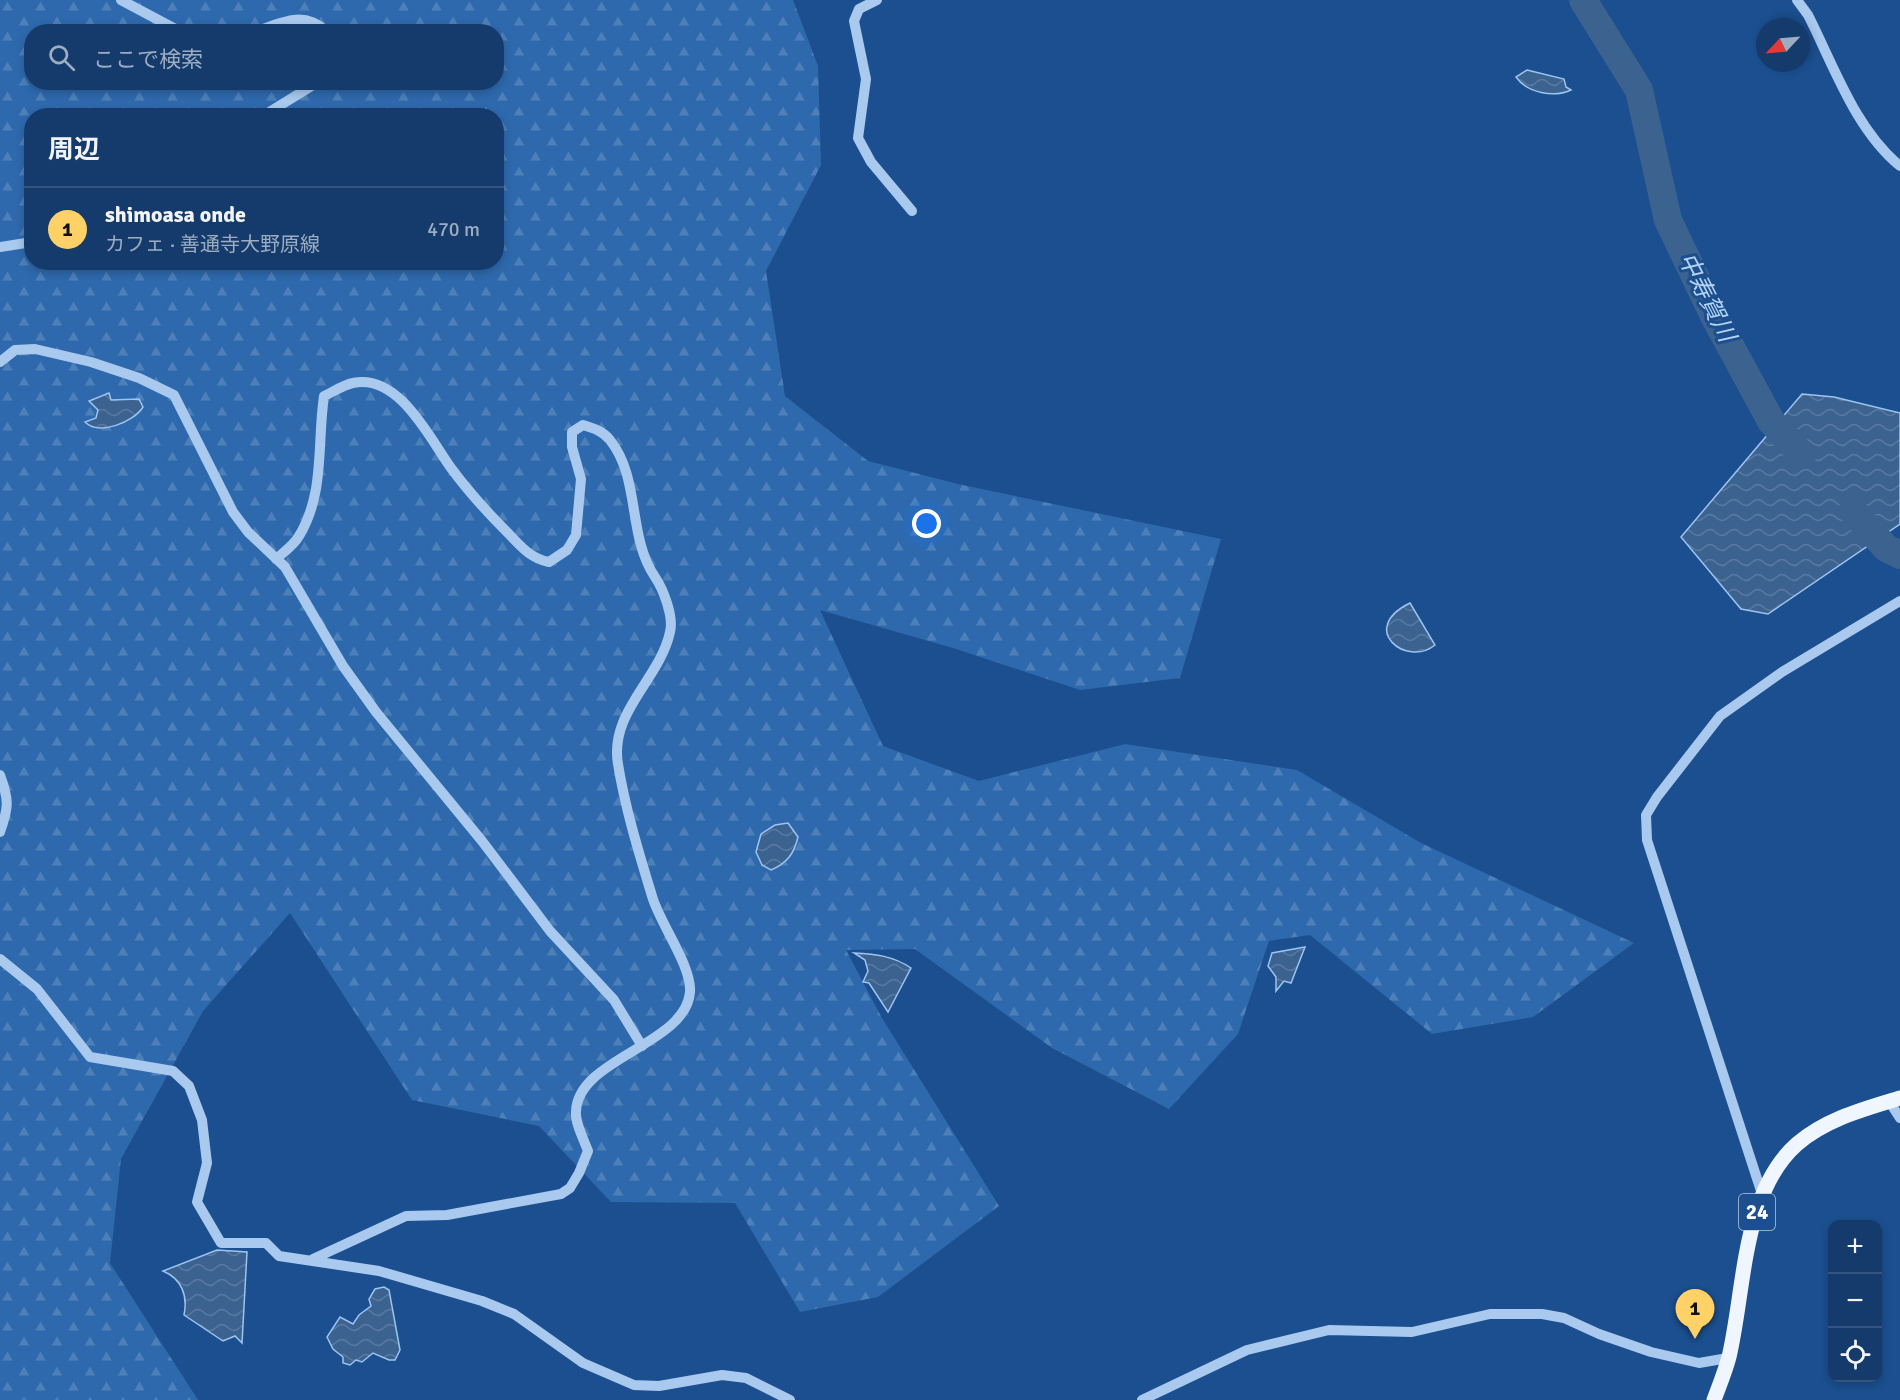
<!DOCTYPE html>
<html lang="ja">
<meta charset="utf-8">
<style>
body{margin:0;font-family:Signika,"Noto Sans JP",sans-serif;background:#214673;color:#f1f3f6}
.controls{position:absolute;right:18px;bottom:18px;display:grid;overflow:hidden;border-radius:12px;box-shadow:0 3px 9px #0003}
.controls button{width:54px;height:54px;display:grid;place-items:center;padding:0;border:0;border-bottom:2px solid #33557e;background:#143b6b;color:#f1f3f6;font:30px sans-serif}
.compass{position:absolute;left:1756px;top:18px;width:54px;height:54px;border-radius:50%;background:#143b6b;box-shadow:0 3px 9px #0003;rotate:244deg}
.you{position:absolute;left:927px;top:524px;width:21px;height:21px;margin:-15px;border:4px solid #fff;border-radius:50%;background:#1a73e8;box-shadow:0 0 0 9px #1a73e833}
.badge{display:grid;place-items:center;width:39px;height:39px;border-radius:50%;background:#ffd166;color:#111;font-size:20px;font-weight:700}
.pin{position:absolute;translate:-50% -50px;filter:drop-shadow(0 2px 3px #0008)}
.pin::after{content:'';position:absolute;top:32px;width:21px;height:18px;background:inherit;clip-path:polygon(0 0,100% 0,50% 100%)}
.list{margin:0;padding:0;list-style:none}
h2{display:flex;justify-content:space-between;align-items:center;height:78px;margin:0;padding:0 24px;font-size:26px}
h2 small{font-size:20px;font-weight:400;color:#9dadc1}
.list li{display:grid;grid-template-columns:39px 1fr auto;gap:18px;align-items:center;box-sizing:border-box;height:84px;padding:0 24px;border-top:2px solid #33557e}
.list b{display:block;font-size:22px;white-space:nowrap}
.list p{margin:0;font-size:20px;white-space:nowrap;color:#9dadc1}
.list em{font-size:20px;font-style:normal;color:#9dadc1}
.icon{flex:none;width:33px;height:33px;fill:none;stroke:currentColor;stroke-width:2;stroke-linecap:round;stroke-linejoin:round}
.map{position:relative;flex:none;width:1900px;height:1400px;overflow:hidden}
.search{position:absolute;background:#143b6b;box-shadow:0 3px 9px #0003;left:24px;top:24px;width:480px;height:66px;display:flex;align-items:center;gap:15px;box-sizing:border-box;padding:0 21px;border-radius:24px;color:#9dadc1;font-size:22px}
.panel{position:absolute;background:#143b6b;box-shadow:0 3px 9px #0003;left:24px;top:108px;width:480px;height:162px;border-radius:24px}
.map>svg:first-child{display:block}
.forest{fill:url(#forest-firs);fill-rule:evenodd}
.water{fill:url(#water-waves);stroke:#9cc4f0;stroke-width:1.5}
.lines{fill:none;stroke-linecap:round;stroke-linejoin:round}
.river{stroke:#3c6290;stroke-width:28}
.minor{stroke:#a9c9ee;stroke-width:10}
.major{stroke:#f0f6ff;stroke-width:15}
.labels{text-anchor:middle;stroke-width:6;stroke-linejoin:round;paint-order:stroke}
.shield{fill:#1b4f8f;stroke:#bbcadd;stroke-width:1.5}
.shield-label{font-size:21px;font-weight:bold;fill:#fff}
.water-label{font-size:24px;font-style:italic;fill:#b5d3f5;stroke:#1b4f8f}
</style>
<div class="map">
<svg width="1900" height="1400" viewBox="0 0 1900 1400">
<defs>
<pattern id="forest-firs" width="22" height="20" patternUnits="userSpaceOnUse" patternTransform="scale(1.5)"><rect width="22" height="20" fill="#2e69ad"/><path d="M5 1l3.5 6h-7zM16 11l3.5 6h-7z" fill="#4d80b9"/></pattern>
<pattern id="water-waves" width="16" height="10" patternUnits="userSpaceOnUse" patternTransform="scale(1.5)"><rect width="16" height="10" fill="#3c6290"/><path d="M0 5q4-4 8 0t8 0" fill="none" stroke="#597aa1"/></pattern>
</defs>
<rect width="100%" height="100%" fill="#1b4f8f"/>
<path class="forest" d="M0,0H793L818,66L821,165L766,271L785,396L868,461L958,484L1221,539L1180,678L1080,690L953,648L820,610L883,746L979,781L1125,744L1297,770L1421,843L1634,943L1533,1017L1432,1034L1310,935L1269,941L1238,1034L1169,1109L1052,1048L915,949L846,950L882,1018L999,1206L878,1297L800,1312L735,1203L611,1202L539,1126L412,1100L290,913L203,1011L121,1159L110,1263L198,1400H0ZM32,32H496V82H32ZM32,116H496V262H32Z"/>
<g class="water">
<path d="M1527,70L1564,79L1566,87L1571,90C1554,98 1527,93 1516,77Z"/>
<path d="M109,393L111,400L139,399L143,407C134,422 99,436 85,422L96,418L98,410L89,401Z"/>
<polygon points="1802,394 1834,397 1900,413 1900,524 1768,614 1741,609 1681,537"/>
<path d="M1410,603L1435,645C1407,668 1357,629 1410,603Z"/>
<path d="M788,823L798,837C794,854 787,863 771,870L762,865L756,852L761,834L775,825Z"/>
<polygon points="1305,947 1291,983 1284,981 1276,991 1276,977 1268,966 1272,953"/>
<path d="M854,953C876,954 893,956 911,968L888,1012L869,983L863,982L868,971L865,960Z"/>
<path d="M217,1250L247,1252L242,1343L235,1336L223,1341L184,1315C188,1296 182,1279 163,1271Z"/>
<polygon points="384,1287 389,1290 400,1350 395,1360 389,1360 373,1353 362,1362 356,1360 350,1365 343,1363 343,1357 333,1349 327,1337 340,1317 353,1324 359,1315 371,1306 369,1299 375,1289"/>
</g>
<g class="lines">
<g class="river">
<polyline points="1583,0 1639,90 1668,220 1713,314 1771,421 1802,455"/>
<polyline points="1853,511 1886,548 1900,555"/>
</g>
<g class="minor">
<polyline points="121,0 181,32"/>
<polyline points="877,0 859,9 854,21 866,79 858,138 871,162 912,211"/>
<path d="M1797,0L1808,15C1834,66 1855,129 1900,166"/>
<path d="M255,32C282,22 304,10 327,32"/>
<polyline points="263,116 318,82"/>
<polyline points="0,247 32,242"/>
<polyline points="0,362 15,350 35,349 91,362 139,378 174,395 233,512 248,532 285,567 343,666 376,712 482,841 550,931 614,1000 642,1046"/>
<path d="M276,559C284,552 294,545 299,536C325,494 317,443 324,396C333,392 343,385 353,383C399,373 430,439 451,468C468,491 486,511 506,531C520,545 529,558 549,562L567,550L576,535L581,479L572,447V432L583,425C593,428 603,431 610,440C641,479 627,536 655,577C663,589 674,616 670,632C660,679 609,712 618,764C625,808 639,853 652,896C659,922 692,966 690,992C686,1045 577,1058 576,1112C575,1123 584,1140 588,1151L579,1173L570,1188L561,1194L447,1215L406,1216L313,1259"/>
<path d="M0,775C9,800 9,807 0,832"/>
<polyline points="0,959 37,989 90,1057 173,1071 189,1086 202,1120 207,1163 197,1202 221,1243 266,1243 279,1256 379,1271 482,1301 514,1314 583,1363 634,1385 659,1386 722,1375 746,1378 790,1400"/>
<polyline points="1889,1101 1900,1118"/>
<polyline points="1762,1194 1647,840 1646,815 1657,797 1720,716 1782,672 1900,601"/>
<polyline points="1142,1400 1247,1350 1329,1330 1412,1332 1490,1314 1542,1314 1564,1318 1599,1334 1651,1352 1699,1363 1728,1358"/>
</g>
<path class="major" d="M1714,1400C1719,1386 1725,1372 1729,1357C1745,1290 1742,1192 1797,1144C1826,1119 1864,1109 1900,1098"/>
</g>
<g class="labels">
<rect class="shield" x="1739" y="1194" width="36" height="36" rx="4.5"/>
<g class="shield-label">
<text x="1757" y="1219">24</text>
</g>
<g class="water-label">
<text transform="translate(1707 297) rotate(63)" y="8">中寿賀川</text>
</g>
</g>
</svg>
<div class="controls">
<button>+</button>
<button>−</button>
<button><svg class="icon" aria-label="locate" viewBox="0 0 24 24"><circle cx="12" cy="12" r="6"/><path d="M12 2v4M12 18v4M2 12h4M18 12h4"/></svg></button>
</div>
<svg class="compass" viewBox="-18 -18 36 36"><path d="M0-13l5 13h-10z" fill="#e53935"/><path d="M0 13l5-13h-10z" fill="#9dadc1"/></svg>
<div class="you"></div>
<div class="pin badge" style="left:1695px;top:1339px">1</div>
<div class="search"><svg class="icon" aria-label="search" viewBox="0 0 24 24"><circle cx="10" cy="10" r="6"/><path d="M15 15l6 6"/></svg>ここで検索</div>
<section class="panel">
<h2>周辺<small></small></h2>
<ul class="list">
<li><span class="badge">1</span><div><b>shimoasa onde</b><p>カフェ · 善通寺大野原線</p></div><em>470 m</em></li>
</ul>
</section>
</div>
